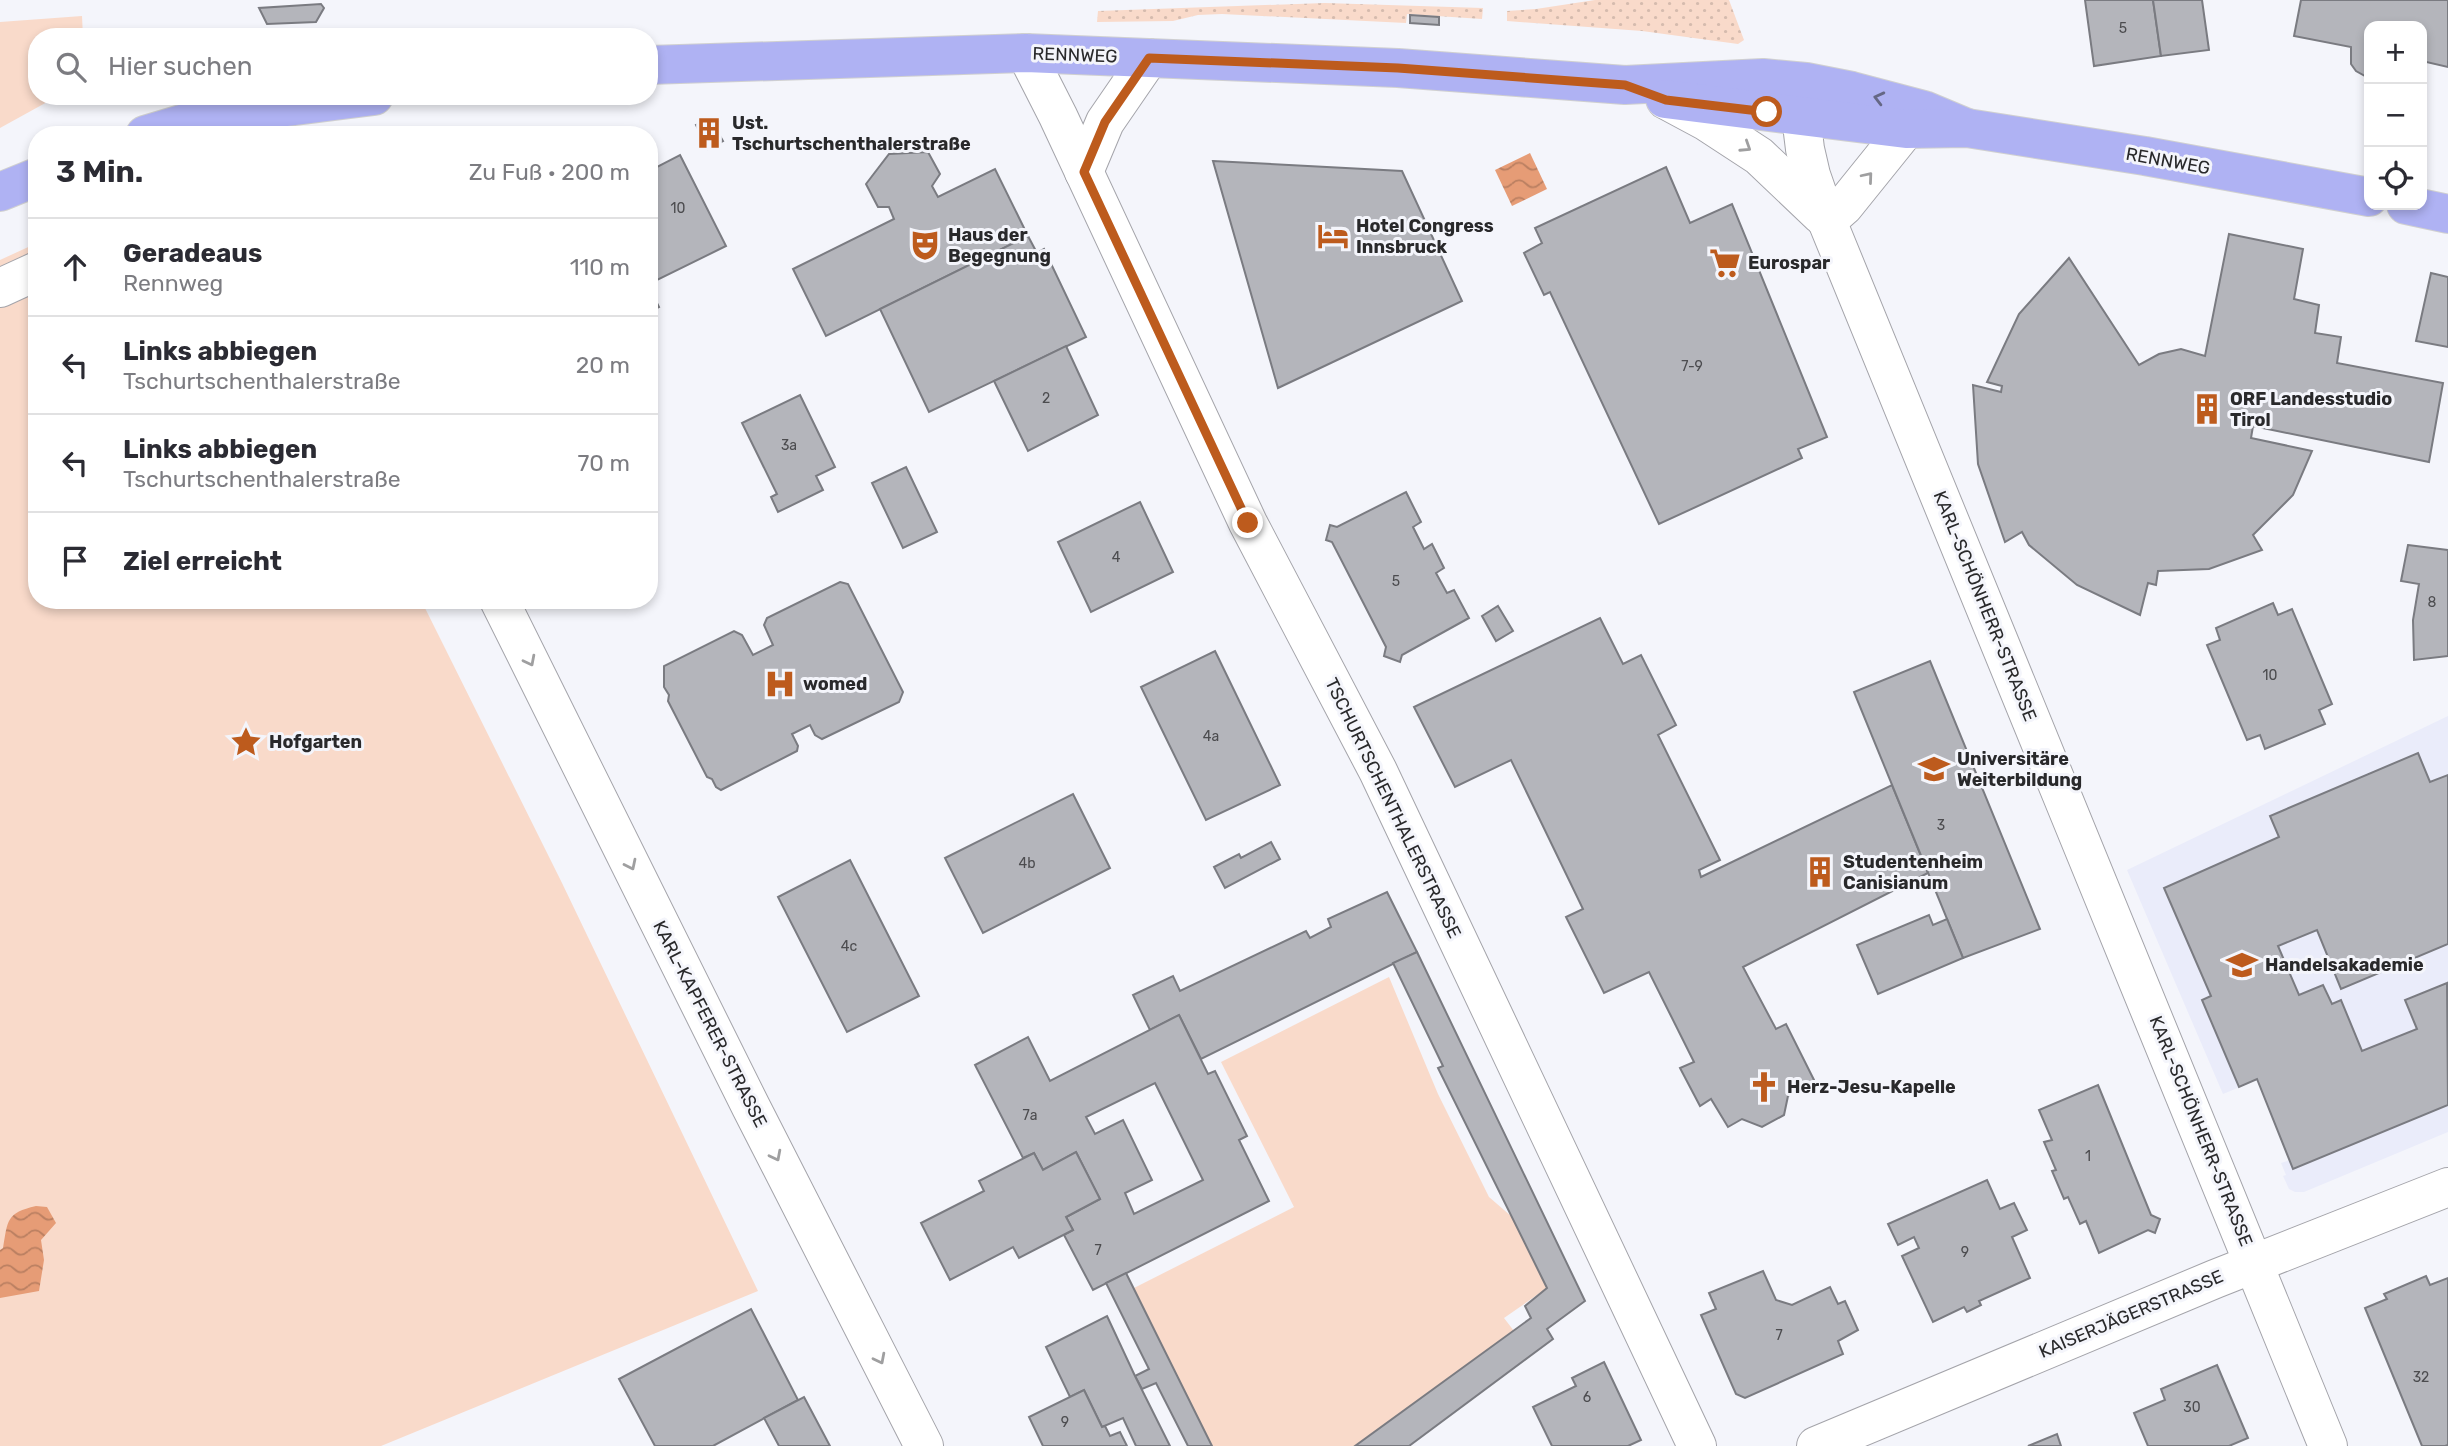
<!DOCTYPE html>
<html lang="de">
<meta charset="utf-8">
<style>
body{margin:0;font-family:Rubik,sans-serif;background:#f7f7f7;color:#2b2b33}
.controls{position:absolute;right:21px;top:21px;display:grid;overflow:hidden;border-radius:14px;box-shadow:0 4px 10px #0003}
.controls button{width:63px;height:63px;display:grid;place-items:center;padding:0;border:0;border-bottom:2px solid #e1e1e2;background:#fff;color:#2b2b33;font:35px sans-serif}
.stop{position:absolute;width:21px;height:21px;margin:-16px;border:5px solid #bd5b1d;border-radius:50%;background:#fff}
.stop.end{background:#bd5b1d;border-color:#fff;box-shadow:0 2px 7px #0008}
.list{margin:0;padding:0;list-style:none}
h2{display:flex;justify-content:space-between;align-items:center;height:91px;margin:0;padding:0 28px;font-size:30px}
h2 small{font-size:23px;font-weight:400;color:#7c7c81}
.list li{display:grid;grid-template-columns:46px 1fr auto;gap:21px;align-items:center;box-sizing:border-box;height:98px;padding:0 28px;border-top:2px solid #e1e1e2}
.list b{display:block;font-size:26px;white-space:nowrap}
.list p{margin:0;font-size:23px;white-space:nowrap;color:#7c7c81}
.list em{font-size:23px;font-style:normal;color:#7c7c81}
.icon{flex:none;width:38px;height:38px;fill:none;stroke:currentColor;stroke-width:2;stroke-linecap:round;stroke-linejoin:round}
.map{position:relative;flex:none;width:2448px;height:1446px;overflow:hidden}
.search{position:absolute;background:#fff;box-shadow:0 4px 10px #0003;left:28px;top:28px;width:630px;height:77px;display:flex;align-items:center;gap:18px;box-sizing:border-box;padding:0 24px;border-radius:28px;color:#7c7c81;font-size:26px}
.panel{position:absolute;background:#fff;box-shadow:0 4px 10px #0003;left:28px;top:126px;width:630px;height:483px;border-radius:28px}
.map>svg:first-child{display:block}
.built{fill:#eaecfa}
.grass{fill:url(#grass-dots)}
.green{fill:#f9daca}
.water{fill:url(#water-waves)}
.building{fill:#b4b5bb;stroke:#7a7b81;stroke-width:2;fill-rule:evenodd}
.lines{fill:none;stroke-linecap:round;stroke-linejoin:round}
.minor-casing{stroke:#a4a4aa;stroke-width:40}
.major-casing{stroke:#d0d0d0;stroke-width:40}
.minor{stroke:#fff;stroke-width:38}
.major{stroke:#afb2f3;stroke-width:38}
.oneway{stroke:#656785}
.oneway2{stroke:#9f9fa0}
.route{stroke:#bd5b1d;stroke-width:9}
.labels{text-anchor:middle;stroke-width:6;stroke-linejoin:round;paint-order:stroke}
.number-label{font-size:14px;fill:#4c4c4f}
.street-label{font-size:18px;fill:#29292b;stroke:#f4f5fb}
.poi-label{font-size:18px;font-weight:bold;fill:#29292b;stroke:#f4f5fb;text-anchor:start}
</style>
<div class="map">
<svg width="2448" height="1446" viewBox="0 0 2448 1446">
<defs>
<pattern id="grass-dots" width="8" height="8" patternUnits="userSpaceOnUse" patternTransform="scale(1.75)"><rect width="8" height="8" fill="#f9daca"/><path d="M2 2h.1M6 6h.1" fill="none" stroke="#d5bbae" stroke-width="1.8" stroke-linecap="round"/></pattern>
<pattern id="water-waves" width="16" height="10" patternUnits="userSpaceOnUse" patternTransform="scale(1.75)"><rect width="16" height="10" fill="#e69c76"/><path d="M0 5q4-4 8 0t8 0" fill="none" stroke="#ba7f61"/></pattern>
</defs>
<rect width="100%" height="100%" fill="#f4f5fb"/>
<polygon class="built" points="2448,716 2448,1132 2304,1192 2295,1192 2289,1189 2283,1176 2286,1175 2281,1163 2290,1160 2257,1080 2223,1094 2127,870"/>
<g class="grass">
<polygon points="1595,0 1729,0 1744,40 1738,44 1642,31 1507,21 1507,11 1536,9"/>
<polygon points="1325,3 1483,8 1482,19 1407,14 1406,23 1222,14 1198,15 1173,21 1097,22 1098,11"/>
</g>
<g class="green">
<polygon points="82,16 83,37 37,37 37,96 58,96 0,128 0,22"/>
<polygon points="37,243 37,600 421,600 562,883 758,1291 381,1446 0,1446 0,260"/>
<polygon points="1389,977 1438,1094 1489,1197 1511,1216 1547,1288 1504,1318 1514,1331 1355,1446 1212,1446 1134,1288 1294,1207 1221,1062"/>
</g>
<g class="water">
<polygon points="1530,153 1547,189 1512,206 1495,170"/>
<path d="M36,1206L47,1207L56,1223L41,1240L44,1260L39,1291L0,1298V1250L3,1248C8,1220 6,1213 36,1206Z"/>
</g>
<g class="building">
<polygon points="2085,0 2153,0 2161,56 2094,66"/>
<polygon points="2153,0 2202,0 2209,50 2161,56"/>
<polygon points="2301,0 2448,0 2448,67 2422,61 2422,26 2369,26 2369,76 2365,76 2356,71 2351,64 2351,47 2294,36"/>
<polygon points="321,4 324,8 316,22 267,24 259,8"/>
<polygon points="1410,15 1439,17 1439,25 1410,23"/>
<polygon points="710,118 723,141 708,149 696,125"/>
<polygon points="928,152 940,174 932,186 938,197 995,169 1028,236 826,336 793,269 894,219 889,207 878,207 866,184 889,154"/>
<polygon points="680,155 726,246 649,284 649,171"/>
<polygon points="1213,161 1402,171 1462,301 1278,388"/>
<polygon points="1666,167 1690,223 1732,204 1827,437 1798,449 1802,458 1659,524 1550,292 1544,295 1524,253 1542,243 1535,228"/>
<polygon points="2229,234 2303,249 2294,299 2319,305 2315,333 2341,337 2337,363 2443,383 2429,462 2253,426 2251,438 2312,451 2293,495 2253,535 2262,550 2209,569 2158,571 2156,585 2148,583 2140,615 2077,585 2029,545 2022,532 2005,542 1978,464 1973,385 2001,392 2002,386 1987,382 2019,314 2069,258 2139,365 2159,354 2181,349 2205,356"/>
<polygon points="1028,236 1037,253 1044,249 1086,337 929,412 880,309"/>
<polygon points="2431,273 2448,277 2448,347 2416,341"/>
<polygon points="649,287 659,307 649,312"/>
<polygon points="1066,346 1098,415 1028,451 994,381"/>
<polygon points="800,395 835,467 816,476 823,490 778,512 771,497 777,494 742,423"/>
<polygon points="906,467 937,532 903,548 872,483"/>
<polygon points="1406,492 1421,522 1413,527 1424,549 1432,544 1444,568 1436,573 1447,593 1454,590 1469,618 1402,655 1400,662 1384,656 1386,647 1332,542 1326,540 1330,525 1337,527"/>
<polygon points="1140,502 1173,572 1091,612 1058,542"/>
<polygon points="2408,545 2448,550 2448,656 2414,660 2413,620 2419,584 2401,581"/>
<polygon points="840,582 848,584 903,692 899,702 822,739 815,735 810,725 792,734 798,746 797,751 721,790 716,787 712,779 707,777 668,701 669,695 664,687 664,666 734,631 742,635 753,655 773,645 764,625 767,618"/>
<polygon points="2273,603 2278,615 2292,609 2332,704 2319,710 2325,724 2265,749 2260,735 2247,740 2207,645 2220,640 2216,628"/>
<polygon points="1498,606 1513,631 1496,641 1482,616"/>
<polygon points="1600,618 1623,664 1641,655 1676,725 1658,735 1720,860 1699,870 1701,877 1892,785 1928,873 1743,967 1776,1029 1786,1024 1814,1080 1788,1096 1784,1115 1762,1127 1742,1119 1728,1127 1711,1099 1700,1106 1680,1068 1694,1062 1649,972 1604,993 1566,917 1583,909 1511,760 1455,787 1414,707"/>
<polygon points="1215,651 1280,785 1206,820 1141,687"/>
<polygon points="1930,661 2040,929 1963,958 1854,692"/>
<polygon points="2418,753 2430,782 2448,775 2448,944 2341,989 2317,930 2278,946 2299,995 2323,985 2332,1004 2341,1000 2362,1051 2417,1029 2405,1000 2447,983 2448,1105 2293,1169 2257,1079 2239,1087 2202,1000 2211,996 2164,888 2279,837 2270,816"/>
<polygon points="1073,794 1110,868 983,933 945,858"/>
<polygon points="1271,842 1280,859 1225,888 1214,867 1239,854 1241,858"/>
<polygon points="850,860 919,996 847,1032 778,897"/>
<polygon points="1387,892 1417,952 1201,1059 1179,1015 1150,1030 1133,995 1173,976 1180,991 1306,931 1310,938 1331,927 1328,919"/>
<polygon points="1929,915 1933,925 1947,919 1963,958 1878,994 1857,945"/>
<polygon points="1417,952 1585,1301 1547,1329 1553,1339 1409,1446 1355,1446 1531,1318 1525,1306 1547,1288 1438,1068 1443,1066 1393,963"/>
<path d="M1179,1015L1208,1074L1215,1071L1247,1136L1239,1140L1269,1201L1093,1290L1064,1235L1073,1230L1066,1217L1100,1199L1076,1152L1043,1170L1034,1153L1023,1158L975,1065L1028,1037L1050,1081ZM1155,1083L1203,1180L1134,1214L1125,1193L1152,1180L1123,1120L1095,1134L1086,1117Z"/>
<polygon points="2098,1085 2151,1215 2160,1219 2155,1233 2148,1230 2099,1253 2086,1221 2080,1224 2068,1197 2064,1199 2052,1171 2056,1170 2044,1142 2052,1140 2039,1110"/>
<polygon points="1076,1152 1100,1199 1066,1217 1073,1230 1019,1258 1013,1247 950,1280 921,1223 984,1191 979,1181 1034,1153 1043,1170"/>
<polygon points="1987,1180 2000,1209 2014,1203 2027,1230 2012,1237 2030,1278 1979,1301 1981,1305 1967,1312 1964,1307 1933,1322 1902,1256 1919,1248 1914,1237 1898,1245 1888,1224"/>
<polygon points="1763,1271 1776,1300 1792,1305 1830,1287 1838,1304 1845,1301 1858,1330 1838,1341 1843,1354 1745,1398 1736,1394 1701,1315 1716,1309 1709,1293"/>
<polygon points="1126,1273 1212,1446 1188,1446 1156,1383 1142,1389 1135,1376 1149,1369 1106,1283"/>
<polygon points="2426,1276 2430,1285 2448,1278 2448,1445 2445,1446 2422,1446 2365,1308 2387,1299 2384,1294"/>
<polygon points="751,1309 798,1400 713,1446 655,1446 619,1379"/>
<polygon points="1107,1316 1135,1376 1170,1446 1136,1446 1123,1418 1102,1427 1084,1390 1070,1397 1046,1347"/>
<polygon points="1604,1362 1641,1440 1628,1446 1552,1446 1533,1407 1576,1386 1572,1378"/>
<polygon points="2217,1365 2248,1438 2229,1446 2148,1446 2134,1413 2165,1400 2161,1389"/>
<polygon points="1084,1390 1102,1427 1105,1426 1110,1436 1120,1432 1127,1446 1043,1446 1029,1417"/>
<polygon points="804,1397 830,1446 779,1446 764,1418"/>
<polygon points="2057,1434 2061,1446 2028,1446"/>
</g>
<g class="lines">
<defs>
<g id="minor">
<polyline points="1026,53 1058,116 1248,523 1378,771 1697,1446"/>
<polyline points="1797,84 1805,149 1811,175 1827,221 2328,1446"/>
<polyline points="1666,100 1707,122 1759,156 1821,215"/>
<polyline points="1084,172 1105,122 1149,58"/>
<polyline points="1827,221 1844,206 1906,129"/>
<polyline points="0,288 37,271"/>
<polyline points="499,600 751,1107 924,1446"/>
<polyline points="1816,1446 2215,1279 2448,1187"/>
</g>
<g id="major">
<polyline points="649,65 1026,53 1398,68 1625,85 1763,78 1806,82 1852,91 1924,110 1967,128"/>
<polyline points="1665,99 1906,129 1967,128 2145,156 2369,197"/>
<polyline points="145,135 195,120 238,113 374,96"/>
<polyline points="0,192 37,177"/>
<polyline points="2406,205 2448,214"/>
</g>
</defs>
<use href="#minor" class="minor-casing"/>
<use href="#major" class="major-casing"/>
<use href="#minor" class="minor"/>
<use href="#major" class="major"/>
</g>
<defs><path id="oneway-chevron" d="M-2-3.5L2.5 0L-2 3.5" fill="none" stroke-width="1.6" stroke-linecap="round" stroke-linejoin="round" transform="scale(1.75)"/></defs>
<use class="oneway" href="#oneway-chevron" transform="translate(1879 98) rotate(-166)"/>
<g class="oneway2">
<use href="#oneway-chevron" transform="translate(1746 147) rotate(33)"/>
<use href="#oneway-chevron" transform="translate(1868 177) rotate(-50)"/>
<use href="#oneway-chevron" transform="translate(530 661) rotate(63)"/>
<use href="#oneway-chevron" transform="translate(631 865) rotate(64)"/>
<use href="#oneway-chevron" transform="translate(776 1156) rotate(63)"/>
<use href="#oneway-chevron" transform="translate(880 1359) rotate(63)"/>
</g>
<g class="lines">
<polyline class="route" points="1248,523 1084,172 1105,122 1149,58 1398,68 1625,85 1666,100 1767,112"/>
</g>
<defs>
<symbol id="building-bare" viewBox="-9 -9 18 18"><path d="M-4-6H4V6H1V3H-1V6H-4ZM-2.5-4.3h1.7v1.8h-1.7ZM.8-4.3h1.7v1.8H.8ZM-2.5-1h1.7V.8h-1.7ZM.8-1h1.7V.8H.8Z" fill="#bd5b1d" stroke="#f4f5fb" stroke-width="2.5" paint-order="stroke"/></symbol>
<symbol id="hotel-bare" viewBox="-9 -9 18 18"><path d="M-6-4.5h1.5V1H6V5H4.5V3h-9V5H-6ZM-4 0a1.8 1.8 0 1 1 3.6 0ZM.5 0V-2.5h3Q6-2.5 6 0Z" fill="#bd5b1d" stroke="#f4f5fb" stroke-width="2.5" paint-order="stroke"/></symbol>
<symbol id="theatre-bare" viewBox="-9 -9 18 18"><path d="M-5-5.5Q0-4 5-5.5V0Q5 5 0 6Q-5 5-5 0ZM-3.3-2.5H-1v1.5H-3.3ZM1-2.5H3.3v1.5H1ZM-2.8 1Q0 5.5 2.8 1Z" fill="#bd5b1d" stroke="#f4f5fb" stroke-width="2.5" paint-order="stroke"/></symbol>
<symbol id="supermarket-bare" viewBox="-9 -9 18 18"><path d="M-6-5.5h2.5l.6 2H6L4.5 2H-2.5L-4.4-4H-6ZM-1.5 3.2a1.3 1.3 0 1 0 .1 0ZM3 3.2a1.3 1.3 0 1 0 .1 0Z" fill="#bd5b1d" stroke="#f4f5fb" stroke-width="2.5" paint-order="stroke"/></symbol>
<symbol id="hospital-bare" viewBox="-9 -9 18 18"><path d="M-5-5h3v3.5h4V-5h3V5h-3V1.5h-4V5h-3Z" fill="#bd5b1d" stroke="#f4f5fb" stroke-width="2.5" paint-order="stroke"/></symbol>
<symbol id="sight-bare" viewBox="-9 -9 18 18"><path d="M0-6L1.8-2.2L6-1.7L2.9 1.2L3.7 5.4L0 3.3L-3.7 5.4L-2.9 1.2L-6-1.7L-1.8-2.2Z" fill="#bd5b1d" stroke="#f4f5fb" stroke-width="2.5" paint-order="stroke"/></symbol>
<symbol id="university-bare" viewBox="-9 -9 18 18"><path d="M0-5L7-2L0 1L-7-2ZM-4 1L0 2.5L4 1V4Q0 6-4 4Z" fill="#bd5b1d" stroke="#f4f5fb" stroke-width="2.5" paint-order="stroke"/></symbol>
<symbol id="school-bare" viewBox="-9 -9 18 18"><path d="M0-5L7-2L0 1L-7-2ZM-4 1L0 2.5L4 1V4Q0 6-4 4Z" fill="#bd5b1d" stroke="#f4f5fb" stroke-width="2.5" paint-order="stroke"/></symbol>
<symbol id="church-bare" viewBox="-9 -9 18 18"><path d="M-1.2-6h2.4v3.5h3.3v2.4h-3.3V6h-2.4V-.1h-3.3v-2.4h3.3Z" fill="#bd5b1d" stroke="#f4f5fb" stroke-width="2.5" paint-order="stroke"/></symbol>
</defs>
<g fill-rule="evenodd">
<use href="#building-bare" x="687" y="111" width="44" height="44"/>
<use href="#hotel-bare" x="1311" y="214" width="44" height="44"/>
<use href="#theatre-bare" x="903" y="223" width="44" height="44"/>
<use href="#supermarket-bare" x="1703" y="241" width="44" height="44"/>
<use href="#building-bare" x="2185" y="387" width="44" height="44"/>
<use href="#hospital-bare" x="758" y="662" width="44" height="44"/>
<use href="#sight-bare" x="224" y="720" width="44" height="44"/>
<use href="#university-bare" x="1912" y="747" width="44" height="44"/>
<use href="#building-bare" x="1798" y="850" width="44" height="44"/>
<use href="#school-bare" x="2220" y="943" width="44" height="44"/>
<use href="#church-bare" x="1742" y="1065" width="44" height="44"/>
</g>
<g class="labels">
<g class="number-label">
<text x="2123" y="33">5</text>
<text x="678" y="213">10</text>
<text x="1692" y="371">7-9</text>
<text x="1046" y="403">2</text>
<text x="789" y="450">3a</text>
<text x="1116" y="562">4</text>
<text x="1396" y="586">5</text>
<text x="2432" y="607">8</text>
<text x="2270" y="680">10</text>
<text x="1211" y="741">4a</text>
<text x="1941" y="830">3</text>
<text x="1027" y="868">4b</text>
<text x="849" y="951">4c</text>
<text x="1030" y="1120">7a</text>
<text x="2088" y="1161">1</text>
<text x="1098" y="1255">7</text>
<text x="1965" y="1257">9</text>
<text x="1779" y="1340">7</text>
<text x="2421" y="1382">32</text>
<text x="1587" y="1402">6</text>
<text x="2192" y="1412">30</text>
<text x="1065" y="1427">9</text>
</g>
<g class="street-label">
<text transform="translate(1075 55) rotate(2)" y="6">RENNWEG</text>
<text transform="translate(2168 161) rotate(10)" y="6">RENNWEG</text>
<text transform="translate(1985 606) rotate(68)" y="6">KARL-SCHÖNHERR-STRASSE</text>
<text transform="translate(1393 808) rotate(64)" y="6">TSCHURTSCHENTHALERSTRASSE</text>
<text transform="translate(710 1024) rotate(63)" y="6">KARL-KAPFERER-STRASSE</text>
<text transform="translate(2201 1131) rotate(68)" y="6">KARL-SCHÖNHERR-STRASSE</text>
<text transform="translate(2131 1314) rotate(-23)" y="6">KAISERJÄGERSTRASSE</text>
</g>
<g class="poi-label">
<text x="732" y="129">Ust.<tspan x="732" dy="21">Tschurtschenthalerstraße</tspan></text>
<text x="1356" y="232">Hotel Congress<tspan x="1356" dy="21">Innsbruck</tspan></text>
<text x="948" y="241">Haus der<tspan x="948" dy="21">Begegnung</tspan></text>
<text x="1748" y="269">Eurospar</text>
<text x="2230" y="405">ORF Landesstudio<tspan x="2230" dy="21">Tirol</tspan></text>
<text x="803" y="690">womed</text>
<text x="269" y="748">Hofgarten</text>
<text x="1957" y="765">Universitäre<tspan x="1957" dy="21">Weiterbildung</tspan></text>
<text x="1843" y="868">Studentenheim<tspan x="1843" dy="21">Canisianum</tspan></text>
<text x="2265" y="971">Handelsakademie</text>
<text x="1787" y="1093">Herz-Jesu-Kapelle</text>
</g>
</g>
</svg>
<div class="controls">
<button>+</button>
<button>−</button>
<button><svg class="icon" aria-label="locate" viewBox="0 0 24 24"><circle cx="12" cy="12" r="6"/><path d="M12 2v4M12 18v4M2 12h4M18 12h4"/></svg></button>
</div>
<div class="stop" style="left:1767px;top:112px"></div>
<div class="stop end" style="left:1248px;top:523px"></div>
<div class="search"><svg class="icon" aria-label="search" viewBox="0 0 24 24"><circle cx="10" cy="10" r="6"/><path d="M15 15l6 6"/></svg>Hier suchen</div>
<section class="panel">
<h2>3 Min.<small>Zu Fuß · 200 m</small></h2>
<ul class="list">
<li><svg class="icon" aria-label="ahead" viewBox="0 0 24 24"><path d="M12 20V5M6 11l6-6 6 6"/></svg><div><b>Geradeaus</b><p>Rennweg</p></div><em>110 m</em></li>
<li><svg class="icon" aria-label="left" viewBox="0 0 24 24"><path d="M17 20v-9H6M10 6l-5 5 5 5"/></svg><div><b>Links abbiegen</b><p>Tschurtschenthalerstraße</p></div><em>20 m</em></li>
<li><svg class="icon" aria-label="left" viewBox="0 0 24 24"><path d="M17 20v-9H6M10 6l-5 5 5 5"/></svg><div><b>Links abbiegen</b><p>Tschurtschenthalerstraße</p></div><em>70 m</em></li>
<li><svg class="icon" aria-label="arrive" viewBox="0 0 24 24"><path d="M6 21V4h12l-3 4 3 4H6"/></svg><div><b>Ziel erreicht</b></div></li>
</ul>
</section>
</div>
